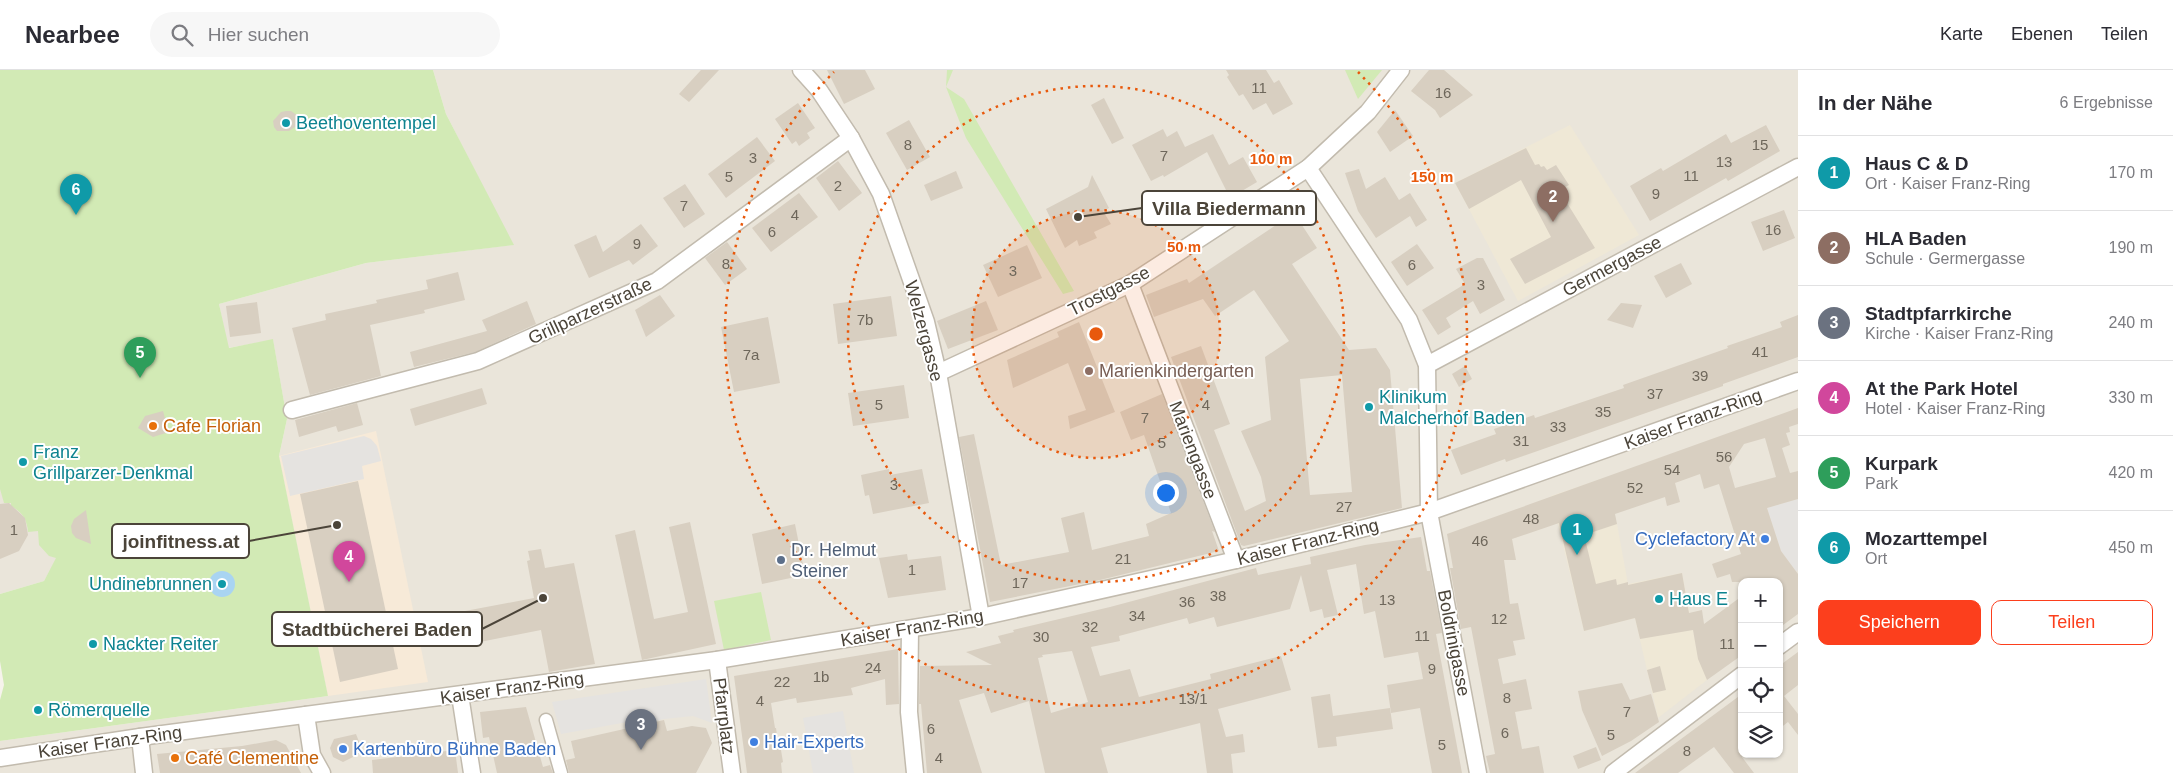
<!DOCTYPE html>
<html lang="de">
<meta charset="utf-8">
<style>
body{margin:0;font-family:Helvetica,sans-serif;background:#f7f7f7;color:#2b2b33}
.controls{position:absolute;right:15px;bottom:15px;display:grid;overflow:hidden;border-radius:10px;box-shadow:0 1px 4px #0004}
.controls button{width:45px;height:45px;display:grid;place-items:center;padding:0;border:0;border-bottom:1px solid #e1e1e2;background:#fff;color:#2b2b33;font:25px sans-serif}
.you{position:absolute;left:1165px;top:422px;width:18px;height:18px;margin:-12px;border:4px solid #fff;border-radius:50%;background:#1a73e8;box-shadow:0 0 0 8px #1a73e833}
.badge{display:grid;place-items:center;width:32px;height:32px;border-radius:50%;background:#fc3f1d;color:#fff;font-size:16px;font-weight:700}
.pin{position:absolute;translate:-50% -41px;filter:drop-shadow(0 1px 2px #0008)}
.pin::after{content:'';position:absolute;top:26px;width:18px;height:15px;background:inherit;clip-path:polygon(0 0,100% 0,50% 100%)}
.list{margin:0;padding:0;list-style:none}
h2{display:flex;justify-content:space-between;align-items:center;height:65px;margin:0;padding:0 20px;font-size:21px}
h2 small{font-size:16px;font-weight:400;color:#7c7c81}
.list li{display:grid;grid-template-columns:32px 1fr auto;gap:15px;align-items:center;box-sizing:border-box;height:75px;padding:0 20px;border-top:1px solid #e1e1e2}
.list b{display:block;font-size:19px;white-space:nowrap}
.list p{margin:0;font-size:16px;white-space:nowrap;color:#7c7c81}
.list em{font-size:16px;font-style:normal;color:#7c7c81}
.actions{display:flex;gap:10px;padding:15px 20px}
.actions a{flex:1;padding:11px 0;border:1px solid #fc3f1d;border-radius:10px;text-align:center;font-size:18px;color:#fc3f1d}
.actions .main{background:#fc3f1d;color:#fff}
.icon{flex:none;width:28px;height:28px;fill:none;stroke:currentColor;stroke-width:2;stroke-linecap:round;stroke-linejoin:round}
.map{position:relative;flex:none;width:1798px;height:703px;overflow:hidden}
header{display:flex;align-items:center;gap:30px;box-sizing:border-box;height:70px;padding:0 25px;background:#fff;border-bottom:1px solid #e1e1e2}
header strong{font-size:24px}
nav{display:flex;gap:28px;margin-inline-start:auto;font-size:18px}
.search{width:350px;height:45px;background:#f7f7f7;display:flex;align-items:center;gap:12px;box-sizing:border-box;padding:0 18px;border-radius:28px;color:#7c7c81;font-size:19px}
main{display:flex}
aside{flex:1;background:#fff}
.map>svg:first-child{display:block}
.residential{fill:#eae5da;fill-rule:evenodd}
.commercial{fill:#f7ead8}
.education{fill:#efe8d6}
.green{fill:#d2eab5}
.parking{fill:#e5e3e0}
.water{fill:#a9d4f2}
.building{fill:#d8cfc1;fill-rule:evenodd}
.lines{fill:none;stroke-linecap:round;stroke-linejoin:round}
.pedestrian-casing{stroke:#c2bbae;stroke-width:15}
.minor-casing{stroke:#c2bbae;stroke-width:19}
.pedestrian{stroke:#fff;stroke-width:12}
.minor{stroke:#fff;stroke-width:16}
.ring{fill:none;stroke:#e8590c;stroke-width:2.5;stroke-dasharray:2.5 5}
.culture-dot{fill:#0f9aa8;stroke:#fff;stroke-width:2}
.education-dot{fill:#8d6e63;stroke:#fff;stroke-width:2}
.food-dot{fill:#e8710a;stroke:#fff;stroke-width:2}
.shop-dot{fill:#3f7fe0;stroke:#fff;stroke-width:2}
.service-dot{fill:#5c6f8a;stroke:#fff;stroke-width:2}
.labels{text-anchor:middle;stroke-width:4;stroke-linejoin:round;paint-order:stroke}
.number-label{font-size:15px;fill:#6e675b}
.culture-label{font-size:18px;fill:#0d838f;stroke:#fff;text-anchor:start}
.street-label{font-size:18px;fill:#4b4439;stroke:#fff}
.education-label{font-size:18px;fill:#785e54;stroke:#fff;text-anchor:start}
.food-label{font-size:18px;fill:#c56008;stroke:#fff;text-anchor:start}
.shop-label{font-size:18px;fill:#366cbe;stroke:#fff;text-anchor:start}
.service-label{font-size:18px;fill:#4e5e75;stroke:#fff;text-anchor:start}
.centre{fill:#e8590c;stroke:#fff;stroke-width:2.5}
.ring-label{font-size:15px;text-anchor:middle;font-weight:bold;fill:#e8590c;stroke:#fff;stroke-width:4;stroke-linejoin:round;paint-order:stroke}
.leader{fill:none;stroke:#4b4439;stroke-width:2}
.callout-dot{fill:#4b4439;stroke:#fff;stroke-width:2}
.callout{fill:#fff;stroke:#4b4439;stroke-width:2}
.callout-label{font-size:19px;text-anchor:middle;font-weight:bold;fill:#4b4439}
</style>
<header>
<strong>Nearbee</strong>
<div class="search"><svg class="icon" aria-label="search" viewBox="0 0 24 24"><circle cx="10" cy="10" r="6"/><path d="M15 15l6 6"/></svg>Hier suchen</div>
<nav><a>Karte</a><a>Ebenen</a><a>Teilen</a></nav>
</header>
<main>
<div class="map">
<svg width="1798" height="703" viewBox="0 0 1798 703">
<rect width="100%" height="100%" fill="#f6f3ec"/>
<g class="residential">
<path d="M433,0H1798V703H0V671L328,626L279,386L287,349L273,270L228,278L219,234L366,193L513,175L446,44ZM1742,512H1779V684H1742Z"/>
<polygon points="24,412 58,486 44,511 0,524 0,419"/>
</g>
<polygon class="commercial" points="376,361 428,612 328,626 279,386"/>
<g class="education">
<polygon points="1570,55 1639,165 1518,231 1455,113"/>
<polygon points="1605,408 1617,454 1628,514 1682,503 1698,585 1707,610 1658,648 1635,548 1584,561 1551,426"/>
</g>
<g class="green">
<path d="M0,0H433L446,44L514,175L366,193L219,234L229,278L273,269L287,349L279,386L328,626L0,671V630L4,615L0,591V524L44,511L56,488L49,486L39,475L38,461L28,462C27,449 22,442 11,436V433H4L0,419Z"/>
<polygon points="947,0 953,0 946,17 964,29 1074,221 1063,224 966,68 946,17"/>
<polygon points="1345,0 1382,0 1358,29"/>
<polygon points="761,522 771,570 724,580 714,531"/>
</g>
<g class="parking">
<polygon points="364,366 371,369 377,376 381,391 362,396 364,409 290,426 281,386"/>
<polygon points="1798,429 1798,500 1796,502 1781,481 1767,438"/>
<polygon points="706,609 712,653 693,646 664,649 636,655 633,651 561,664 552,632"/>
<polygon points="843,641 854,703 813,703 803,648"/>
</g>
<circle class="water" cx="222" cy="514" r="13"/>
<g class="building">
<polygon points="701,0 719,0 689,32 679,24"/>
<polygon points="827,0 865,0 875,19 844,34"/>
<polygon points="1226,0 1266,0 1274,13 1279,10 1293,34 1273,45 1266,33 1253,40 1243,24 1239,26 1227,7 1229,5"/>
<polygon points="1429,0 1444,0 1473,25 1440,48 1435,40 1411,21"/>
<polygon points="1104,28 1124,68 1112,74 1091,35"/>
<polygon points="798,33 815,58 807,63 810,68 799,76 796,71 792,74 775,49"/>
<polygon points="1395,40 1413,66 1390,82 1377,62"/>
<polygon points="286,41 291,41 298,46 298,55 289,61 277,61 274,57 273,51 281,42"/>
<polygon points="909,50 930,87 907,100 886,63"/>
<polygon points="1766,55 1780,81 1728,111 1726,108 1650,151 1630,116 1661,98 1663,101 1726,64 1731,73"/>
<polygon points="1163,59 1167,67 1177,61 1185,77 1213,64 1229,95 1243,87 1257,112 1230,128 1207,82 1164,107 1163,105 1151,111 1132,75"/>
<polygon points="757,67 775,91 726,128 708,104"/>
<polygon points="1526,78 1535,95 1539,94 1541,97 1544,96 1547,100 1556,95 1569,115 1559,120 1595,178 1525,214 1510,189 1551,167 1521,110 1469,139 1455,113"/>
<polygon points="838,91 862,123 839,141 816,108"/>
<polygon points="1359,99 1366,119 1385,107 1399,130 1410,123 1427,150 1416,157 1410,146 1376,168 1358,141 1345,103"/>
<polygon points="956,101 963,118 931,131 924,115"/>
<polygon points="1092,105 1109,138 1103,141 1111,154 1094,162 1097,168 1079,176 1077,170 1065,178 1046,139 1088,117"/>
<polygon points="685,114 705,144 684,158 663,128"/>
<polygon points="799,123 818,147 771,182 752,158"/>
<polygon points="1784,140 1795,168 1763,181 1751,152"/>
<path d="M1294,143L1317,178L1292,194L1349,280L1376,278L1390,300L1402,438L1244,476L1241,475L1171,287L1201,276L1230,354L1214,360L1245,441L1266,431L1261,407L1241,361L1271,350L1265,287L1289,271L1254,220L1215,246L1203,229L1154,247L1146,225L1187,209L1189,213ZM1342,305L1352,422L1310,425L1300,309Z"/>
<polygon points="641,154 658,176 633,195 629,190 589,208 574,175 596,165 603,182"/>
<polygon points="727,172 747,199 725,215 705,188"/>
<polygon points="1417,174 1434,198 1407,216 1391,192"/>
<polygon points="1027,175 1042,208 998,227 983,195"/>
<polygon points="1477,188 1483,188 1505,230 1480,244 1473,231 1446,248 1451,257 1438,265 1422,240 1465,214 1456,199"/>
<polygon points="1681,193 1692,214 1666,228 1654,206"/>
<polygon points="458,202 465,230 424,240 425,243 370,255 381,306 310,325 292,258 326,250 325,244 377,233 376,230 428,219 426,210"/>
<polygon points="660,225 675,246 646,267 635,240"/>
<polygon points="891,226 897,266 838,274 833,234"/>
<polygon points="527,231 536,254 475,282 414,297 410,282 487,261 482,250"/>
<polygon points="986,231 998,260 948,279 937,251"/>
<polygon points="257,232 261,263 230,267 226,236"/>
<polygon points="1621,233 1642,235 1633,258 1607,250"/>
<polygon points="1798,245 1798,287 1723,314 1723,316 1506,392 1505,389 1461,405 1451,380 1496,364 1494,359 1534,345 1535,348 1624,318 1623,315 1728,278 1727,276 1782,257 1780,252"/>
<polygon points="768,247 780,313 734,322 721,257"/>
<polygon points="1079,252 1115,342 1070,359 1068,346 1086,340 1068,293 1013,318 1007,290 1059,267 1057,262"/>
<polygon points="1465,296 1472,309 1459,317 1452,304"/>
<polygon points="904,315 909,348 853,356 848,323"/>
<polygon points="482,318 487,334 415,356 410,339"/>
<polygon points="1162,324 1215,462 1212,461 1219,481 1100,510 990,532 959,367 974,364 1001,495 1069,482 1061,448 1084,442 1092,480 1149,466 1146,454 1171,443 1144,365 1131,370 1120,342"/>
<polygon points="357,333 363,355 338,362 336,356 299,367 295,350"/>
<path d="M1798,338V354L1789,357L1790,362L1786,363L1790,375L1782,378L1790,403L1798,401V429L1767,438L1781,481L1798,504V544L1779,558V512H1732L1730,504L1717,508L1712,494L1741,484L1719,414L1704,419L1700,404L1675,413L1680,432L1667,436L1665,427L1615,444L1617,454L1584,465L1596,514L1616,509L1617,515L1628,512V515L1682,503L1689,543L1702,540L1704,554L1742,526V585L1707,610L1698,589L1693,560L1640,569L1635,548L1584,561L1559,453L1512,469L1516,490H1504L1510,534L1518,533L1525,569L1513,571L1516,585L1498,589L1503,614L1526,609L1532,639L1515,642L1522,679L1539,676L1544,703H1490L1486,686L1495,684L1471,557L1461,559L1450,498H1453L1447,464ZM1765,368L1776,407L1735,418L1729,397L1744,374Z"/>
<polygon points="163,341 169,362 153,367 138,358 145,346"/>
<polygon points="889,399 890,405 922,399 929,433 873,444 869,425 865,426 861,405"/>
<polygon points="358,411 398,599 340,612 300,424"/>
<polygon points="9,433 25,448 28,465 19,481 0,489 0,434"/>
<polygon points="86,440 91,474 76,468 72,463 71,456 74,449"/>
<polygon points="690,452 716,574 642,590 615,465 635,460 654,549 688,542 669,457"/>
<polygon points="795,454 805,505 762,514 752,464"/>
<path d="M1421,467L1427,501H1430L1442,563L1436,564L1462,703H1432L1420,638L1391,643L1387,615L1423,609L1418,582L1384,588L1375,541L1364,544L1356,494L1327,500L1338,545L1324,548L1322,539L1310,542L1301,505L1290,539L1217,557L1214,547L1189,554L1187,548L1119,566L1120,571L1091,577L1100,606L1130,599L1139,627L1211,609L1210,604L1281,586L1291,620L1218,639L1226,667L1243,664L1245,682L1231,684L1233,703H1207L1200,653L1101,678L1108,703H1045L1029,631L991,643L984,623L959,630L982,703H927L921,634H919L920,596L992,595L966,582L1001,573L998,566L1014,562L1013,560L1110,537L1256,498L1258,505L1311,494L1310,487L1365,475ZM1072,581L1088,632L1051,643L1038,588L1043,587L1042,585Z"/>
<polygon points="541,479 545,498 574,493 595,594 549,602 541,560 470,574 468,559 421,568 418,552 465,543 465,541 534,528 527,491 530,490 528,481"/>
<polygon points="907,484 908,490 941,486 946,520 888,528 879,488"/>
<polygon points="898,579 899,634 886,635 885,609 851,618 853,625 797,633 796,628 771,633 775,658 776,658 779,680 781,680 783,692 781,693 782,703 747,703 734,606"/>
<polygon points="1798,582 1798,615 1784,626 1798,644 1798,665 1788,652 1779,659 1779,596"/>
<polygon points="1660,596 1666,620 1653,623 1647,600"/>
<polygon points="1622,613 1630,630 1651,624 1659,652 1631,671 1602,686 1582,640 1578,621"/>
<polygon points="1330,624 1333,646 1390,638 1393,659 1336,667 1337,676 1318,678 1311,627"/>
<polygon points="1742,624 1742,687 1754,703 1734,703 1714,677 1678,703 1635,703"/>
<polygon points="526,637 543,697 550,695 553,703 497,703 489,667 483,668 480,642"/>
<polygon points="664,650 667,661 692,656 706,658 712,673 696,703 569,703 566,690 575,688 571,671"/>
<polygon points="356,664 363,682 343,692 333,687 330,678 334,669"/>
<polygon points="276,670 286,675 301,703 160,703 157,684 242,676"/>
<polygon points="1596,677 1601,690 1578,699 1573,686"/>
<polygon points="455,680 458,703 373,703 372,690"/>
</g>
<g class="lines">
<defs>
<polyline id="pedestrian" points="546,650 561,703"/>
<g id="minor">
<polyline points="801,0 819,20 851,68 881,124 926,252 938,303 981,547"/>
<polyline points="1308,98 1409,250 1427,295 1429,442 1478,703"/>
<polyline points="1130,214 1236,490"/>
<polyline points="1427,295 1798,97"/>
<polyline points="938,303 1130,214 1308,98 1368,42 1401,0"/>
<polyline points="292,340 478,291 657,211 851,68"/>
<polyline points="910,559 909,642 915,703"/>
<polyline points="1779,576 1798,562"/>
<polyline points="717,590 732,703"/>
<polyline points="460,625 472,703"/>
<polyline points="306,645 312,685 322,703"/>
<polyline points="140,667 144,703"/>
<polyline points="0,688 140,667 717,590 981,547 1236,490 1429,442 1798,311"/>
<polyline points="1613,703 1742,605"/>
</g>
</defs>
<use href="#pedestrian" class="pedestrian-casing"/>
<use href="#minor" class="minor-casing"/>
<use href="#pedestrian" class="pedestrian"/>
<use href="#minor" class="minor"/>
</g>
<circle cx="1096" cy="264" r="124" fill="#e8590c" fill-opacity=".12"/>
<g class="ring">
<circle cx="1096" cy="264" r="124"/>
<circle cx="1096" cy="264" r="248"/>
<path d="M1358 2A371 371 0 1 1 834 2"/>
</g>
<g class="culture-dot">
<circle cx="286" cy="53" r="5"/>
<circle cx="1369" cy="337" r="5"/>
<circle cx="23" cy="392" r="5"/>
<circle cx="222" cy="514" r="5"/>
<circle cx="1659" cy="529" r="5"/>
<circle cx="93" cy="574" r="5"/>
<circle cx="38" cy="640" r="5"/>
</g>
<circle class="education-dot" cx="1089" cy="301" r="5"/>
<g class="food-dot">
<circle cx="153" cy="356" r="5"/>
<circle cx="175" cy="688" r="5"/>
</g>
<g class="shop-dot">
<circle cx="1765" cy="469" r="5"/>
<circle cx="754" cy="672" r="5"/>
<circle cx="343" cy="679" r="5"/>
</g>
<circle class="service-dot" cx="781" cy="490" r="5"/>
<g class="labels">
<g class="number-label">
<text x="1259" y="23">11</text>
<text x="1443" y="28">16</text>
<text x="908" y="80">8</text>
<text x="1760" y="80">15</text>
<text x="1164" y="91">7</text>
<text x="753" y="93">3</text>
<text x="1724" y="97">13</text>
<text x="1691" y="111">11</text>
<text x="729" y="112">5</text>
<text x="838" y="121">2</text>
<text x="1656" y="129">9</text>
<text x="684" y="141">7</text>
<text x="795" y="150">4</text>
<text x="1773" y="165">16</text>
<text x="772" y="167">6</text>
<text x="637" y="179">9</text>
<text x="726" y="199">8</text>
<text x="1412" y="200">6</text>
<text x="1013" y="206">3</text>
<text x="1481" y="220">3</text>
<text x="865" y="255">7b</text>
<text x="1760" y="287">41</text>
<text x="751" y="290">7a</text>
<text x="1700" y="311">39</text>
<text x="1655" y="329">37</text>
<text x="879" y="340">5</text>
<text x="1206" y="340">4</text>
<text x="1603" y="347">35</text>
<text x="1145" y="353">7</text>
<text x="1558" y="362">33</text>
<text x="1521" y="376">31</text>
<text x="1162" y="378">5</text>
<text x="1724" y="392">56</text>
<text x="1672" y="405">54</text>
<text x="894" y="420">3</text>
<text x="1635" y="423">52</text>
<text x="1344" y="442">27</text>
<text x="1531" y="454">48</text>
<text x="14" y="465">1</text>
<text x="1480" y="476">46</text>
<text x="1123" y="494">21</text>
<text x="912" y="505">1</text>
<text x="1020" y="518">17</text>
<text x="1218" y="531">38</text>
<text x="1387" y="535">13</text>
<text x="1187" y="537">36</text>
<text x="1137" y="551">34</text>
<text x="1499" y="554">12</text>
<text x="1090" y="562">32</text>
<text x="1422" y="571">11</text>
<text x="1041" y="572">30</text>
<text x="1727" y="579">11</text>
<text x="873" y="603">24</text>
<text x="1432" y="604">9</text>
<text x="821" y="612">1b</text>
<text x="782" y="617">22</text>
<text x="1507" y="633">8</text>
<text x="1193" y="634">13/1</text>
<text x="760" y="636">4</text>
<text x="1627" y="647">7</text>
<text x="931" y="664">6</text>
<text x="1505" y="668">6</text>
<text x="1611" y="670">5</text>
<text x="1442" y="680">5</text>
<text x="1687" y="686">8</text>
<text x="939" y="693">4</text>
</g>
<g class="culture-label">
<text x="296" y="59">Beethoventempel</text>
<text x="1379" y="333">Klinikum<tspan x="1379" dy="21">Malcherhof Baden</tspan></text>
<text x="33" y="388">Franz<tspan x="33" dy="21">Grillparzer-Denkmal</tspan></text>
<text x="212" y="520" text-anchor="end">Undinebrunnen</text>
<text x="1669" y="535">Haus E</text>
<text x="103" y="580">Nackter Reiter</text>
<text x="48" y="646">Römerquelle</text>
</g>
<g class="street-label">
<text transform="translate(1612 196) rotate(-28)" y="6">Germergasse</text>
<text transform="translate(1109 221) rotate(-27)" y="6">Trostgasse</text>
<text transform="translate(590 241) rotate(-25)" y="6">Grillparzerstraße</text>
<text transform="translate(924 261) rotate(75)" y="6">Welzergasse</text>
<text transform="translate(1693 349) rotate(-20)" y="6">Kaiser Franz-Ring</text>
<text transform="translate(1193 380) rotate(69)" y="6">Mariengasse</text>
<text transform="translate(1308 472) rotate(-14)" y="6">Kaiser Franz-Ring</text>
<text transform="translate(912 558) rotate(-10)" y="6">Kaiser Franz-Ring</text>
<text transform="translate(1454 573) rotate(79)" y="6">Boldrinigasse</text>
<text transform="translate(512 618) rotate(-8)" y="6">Kaiser Franz-Ring</text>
<text transform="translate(724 646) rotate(83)" y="6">Pfarrplatz</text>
<text transform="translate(110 672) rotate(-8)" y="6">Kaiser Franz-Ring</text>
</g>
<g class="education-label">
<text x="1099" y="307">Marienkindergarten</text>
</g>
<g class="food-label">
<text x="163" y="362">Cafe Florian</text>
<text x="185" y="694">Café Clementine</text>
</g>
<g class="shop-label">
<text x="1755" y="475" text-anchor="end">Cyclefactory At</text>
<text x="764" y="678">Hair-Experts</text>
<text x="353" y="685">Kartenbüro Bühne Baden</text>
</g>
<g class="service-label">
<text x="791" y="486">Dr. Helmut<tspan x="791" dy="21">Steiner</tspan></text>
</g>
</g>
<circle cx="1096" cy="264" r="8" class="centre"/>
<g class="ring-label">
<text x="1271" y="94">100 m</text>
<text x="1432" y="112">150 m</text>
<text x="1184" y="182">50 m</text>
</g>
<path class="leader" d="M1078 147L1142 138M337 455L249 471M543 528L482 559"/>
<g class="callout-dot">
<circle cx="1078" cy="147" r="5"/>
<circle cx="337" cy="455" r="5"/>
<circle cx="543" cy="528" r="5"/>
</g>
<g class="callout">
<rect x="1142" y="121" width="174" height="34" rx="5"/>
<rect x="112" y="454" width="137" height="34" rx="5"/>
<rect x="272" y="542" width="210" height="34" rx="5"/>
</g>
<g class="callout-label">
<text x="1229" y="145">Villa Biedermann</text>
<text x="181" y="478">joinfitness.at</text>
<text x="377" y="566">Stadtbücherei Baden</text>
</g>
</svg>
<div class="controls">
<button>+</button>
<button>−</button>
<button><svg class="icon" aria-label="locate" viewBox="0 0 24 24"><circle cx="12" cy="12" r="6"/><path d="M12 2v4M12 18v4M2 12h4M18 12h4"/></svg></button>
<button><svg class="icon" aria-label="layers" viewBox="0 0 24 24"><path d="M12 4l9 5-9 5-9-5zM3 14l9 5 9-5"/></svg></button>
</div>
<div class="you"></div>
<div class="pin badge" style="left:1577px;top:485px;background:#0f9aa8">1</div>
<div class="pin badge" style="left:1553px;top:152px;background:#8d6e63">2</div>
<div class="pin badge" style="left:641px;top:680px;background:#6b7280">3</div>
<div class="pin badge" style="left:349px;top:512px;background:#d1479c">4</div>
<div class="pin badge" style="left:140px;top:308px;background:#2e9e5b">5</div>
<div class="pin badge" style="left:76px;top:145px;background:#0f9aa8">6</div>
</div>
<aside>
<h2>In der Nähe<small>6 Ergebnisse</small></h2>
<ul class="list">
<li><span class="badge" style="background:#0f9aa8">1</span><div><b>Haus C &amp; D</b><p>Ort · Kaiser Franz-Ring</p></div><em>170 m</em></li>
<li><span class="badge" style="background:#8d6e63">2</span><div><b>HLA Baden</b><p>Schule · Germergasse</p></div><em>190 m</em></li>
<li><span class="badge" style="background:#6b7280">3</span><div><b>Stadtpfarrkirche</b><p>Kirche · Kaiser Franz-Ring</p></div><em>240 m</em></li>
<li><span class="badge" style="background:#d1479c">4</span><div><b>At the Park Hotel</b><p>Hotel · Kaiser Franz-Ring</p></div><em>330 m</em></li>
<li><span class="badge" style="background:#2e9e5b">5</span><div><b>Kurpark</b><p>Park</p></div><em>420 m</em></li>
<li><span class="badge" style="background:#0f9aa8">6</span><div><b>Mozarttempel</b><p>Ort</p></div><em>450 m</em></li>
</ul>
<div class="actions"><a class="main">Speichern</a><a>Teilen</a></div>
</aside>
</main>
